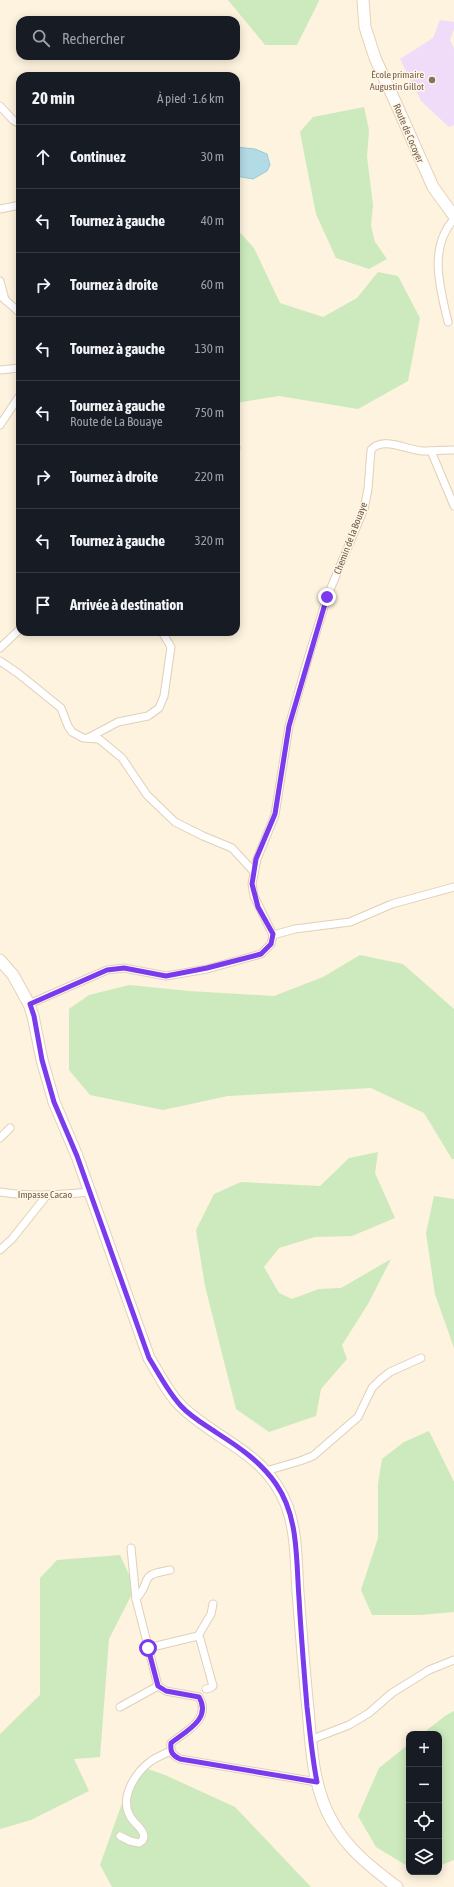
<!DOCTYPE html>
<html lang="fr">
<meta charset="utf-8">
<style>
body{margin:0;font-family:"Asap Condensed",sans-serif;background:#20242c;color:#f1f3f6}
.controls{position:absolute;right:12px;bottom:12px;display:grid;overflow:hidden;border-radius:8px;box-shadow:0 2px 10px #0003}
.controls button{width:36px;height:36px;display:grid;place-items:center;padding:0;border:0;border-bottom:1px solid #363941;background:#171b24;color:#f1f3f6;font:20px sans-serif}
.stop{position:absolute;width:12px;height:12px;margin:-9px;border:3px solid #7c3aed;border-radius:50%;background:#fff}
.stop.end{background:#7c3aed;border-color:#fff;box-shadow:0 1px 4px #0008}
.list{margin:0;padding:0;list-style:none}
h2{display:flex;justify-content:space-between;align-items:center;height:52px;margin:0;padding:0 16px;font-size:17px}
h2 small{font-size:13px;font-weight:400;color:#9ea1a6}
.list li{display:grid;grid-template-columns:26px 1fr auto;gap:12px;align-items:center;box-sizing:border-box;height:64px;padding:0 16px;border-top:1px solid #363941}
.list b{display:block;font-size:15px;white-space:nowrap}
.list p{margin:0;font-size:13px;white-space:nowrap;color:#9ea1a6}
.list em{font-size:13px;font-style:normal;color:#9ea1a6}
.icon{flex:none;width:22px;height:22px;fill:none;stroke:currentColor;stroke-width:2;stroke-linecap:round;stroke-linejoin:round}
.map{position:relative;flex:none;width:454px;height:1887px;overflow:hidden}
.search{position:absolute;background:#171b24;box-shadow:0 2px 10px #0003;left:16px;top:16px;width:224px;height:44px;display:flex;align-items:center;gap:10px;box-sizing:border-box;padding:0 14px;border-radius:12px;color:#9ea1a6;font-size:15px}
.panel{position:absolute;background:#171b24;box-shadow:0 2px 10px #0003;left:16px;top:72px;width:224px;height:564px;border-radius:12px}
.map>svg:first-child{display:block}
.education{fill:#f0dbf9}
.green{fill:#cceabd}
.water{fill:#b3dbe6;stroke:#99cad8}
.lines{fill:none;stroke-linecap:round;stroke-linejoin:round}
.minor-casing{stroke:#e1cfba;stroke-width:9}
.secondary-casing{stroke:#e6d1b8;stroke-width:13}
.minor{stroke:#fff;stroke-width:7}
.secondary{stroke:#fff;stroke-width:11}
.route{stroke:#7c3aed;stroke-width:5}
.education-dot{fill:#8d6e63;stroke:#fff7e5;stroke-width:1.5}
.labels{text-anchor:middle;stroke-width:3;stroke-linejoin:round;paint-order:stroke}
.education-label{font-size:10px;fill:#785e54;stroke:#fff7e5;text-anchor:end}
.street-label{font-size:10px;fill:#735946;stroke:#fff7e5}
</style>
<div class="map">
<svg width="454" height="1887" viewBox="0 0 454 1887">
<rect width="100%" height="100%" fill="#fdf3de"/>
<polygon class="education" points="440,20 454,22 454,29 450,40 454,49 454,125 449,127 421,101 400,59 433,38"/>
<g class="green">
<polygon points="228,0 319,0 319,1 297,45 265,45"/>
<polygon points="364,107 369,130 367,157 373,205 371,226 375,242 387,259 369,269 336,258 316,214 300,132 313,117"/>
<polygon points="236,228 254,248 280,303 323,317 357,298 378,272 398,276 420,318 408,381 358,409 279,396 236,403"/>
<polygon points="360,955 403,964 454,1009 454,1159 452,1159 424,1113 371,1088 228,1096 163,1110 90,1095 69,1070 69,1009 89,995 129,985 189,991 274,996 323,977"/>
<polygon points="378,1152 375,1173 395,1218 352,1236 315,1237 279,1248 264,1267 279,1293 292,1299 319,1289 341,1288 391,1259 368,1304 342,1345 347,1359 321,1389 316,1416 269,1432 236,1409 205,1286 196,1230 214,1194 241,1182 320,1186 349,1158"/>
<polygon points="434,1196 454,1199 454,1348 435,1294 426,1233"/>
<polygon points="429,1431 454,1482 454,1612 420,1615 372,1615 361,1590 378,1538 378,1484 382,1459 404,1442"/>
<polygon points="120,1555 135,1588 109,1639 100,1757 74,1759 89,1791 31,1820 0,1829 0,1734 40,1695 40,1578 57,1560"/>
<polygon points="454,1711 454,1860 439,1866 439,1734 422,1734 445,1716"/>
<polygon points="409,1744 409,1867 376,1847 358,1816 379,1768"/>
<polygon points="145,1768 165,1775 235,1807 311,1887 112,1887 100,1865 121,1806"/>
</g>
<polygon class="water" points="236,147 255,149 267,154 270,165 267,171 253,179 236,176"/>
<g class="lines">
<defs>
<g id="minor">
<polyline points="0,106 13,120 20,124"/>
<polyline points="0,209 20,205"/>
<polyline points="0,281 5,300"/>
<polyline points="0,295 20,313"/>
<path d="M448,322C440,288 428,248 454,219"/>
<polyline points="0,370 20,368"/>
<polyline points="0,425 20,395"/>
<polyline points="236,448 236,447"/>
<polyline points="431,451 454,506"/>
<polyline points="0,648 20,629"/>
<polyline points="0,661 19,674 61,708 68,726 72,732 83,738 99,739 122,758 147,795 175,822 203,836 232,848 254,872"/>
<polyline points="88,738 118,722 148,716 159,708 164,696 171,647 162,632"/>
<polyline points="273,935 295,929 350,922 392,904 454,887"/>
<path d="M29,1004L107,970L124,968L166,976L207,969L261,954L271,944L273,935L254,896L252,884L257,859L275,815L289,726L307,662L327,597L364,509L368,489L371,450C382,436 407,450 422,451C433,451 443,450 454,450"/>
<polyline points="0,1138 10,1128"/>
<path d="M0,1192C30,1197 59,1195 89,1192"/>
<polyline points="0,1250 12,1239 47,1195"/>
<polyline points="266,1471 300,1461 313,1456 358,1417 372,1388 380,1380 390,1372 421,1358"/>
<path d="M131,1548L136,1599L158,1686L166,1691L199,1697C212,1719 186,1731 171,1743C170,1752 172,1755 180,1759L317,1782"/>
<path d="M136,1599C154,1579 136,1576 170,1570"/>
<polyline points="198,1636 211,1614 213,1604"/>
<polyline points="148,1648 198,1636 200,1639 213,1686 210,1688 206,1689"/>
<polyline points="120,1707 158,1686"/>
<polyline points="310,1740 349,1725 369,1713 392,1693 429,1670 454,1660"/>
<path d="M120,1836L130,1841L139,1843C142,1841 144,1840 144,1836C143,1828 133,1823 130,1816C119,1797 136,1772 151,1761C157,1757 164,1754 171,1751"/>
</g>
<g id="secondary">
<polyline points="363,0 365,27 375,58 398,108 433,187 454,216"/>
<path d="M0,960L13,975L29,1004L33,1016L42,1060L54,1102L77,1156L149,1358C159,1374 168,1394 182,1407C220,1443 266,1452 287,1506C297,1534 296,1562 298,1592C301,1631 304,1670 308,1709C311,1747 313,1788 332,1821C347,1849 372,1868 397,1887"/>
</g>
</defs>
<use href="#minor" class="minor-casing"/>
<use href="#secondary" class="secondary-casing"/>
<use href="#minor" class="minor"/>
<use href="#secondary" class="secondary"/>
</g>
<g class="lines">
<path class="route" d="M148,1648L158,1686L166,1691L199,1697C212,1719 186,1731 171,1743C170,1752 172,1755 180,1759L317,1782C312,1757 310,1732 307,1707C304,1671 301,1634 299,1598C296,1560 299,1517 276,1484C261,1462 239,1447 217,1433C205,1425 191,1417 181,1406C168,1392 159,1374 149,1358L77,1156L54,1102L42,1060L34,1016L30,1004L107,970L124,968L166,976L207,968L261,954L271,944L273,934L258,907L252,884L256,859L275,814L289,726L327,597"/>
</g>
<circle class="education-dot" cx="432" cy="80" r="4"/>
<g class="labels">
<g class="education-label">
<text x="424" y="78">École primaire<tspan x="424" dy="12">Augustin Gillot</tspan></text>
</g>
<g class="street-label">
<text transform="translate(409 133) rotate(67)" y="4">Route de Cocoyer</text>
<text transform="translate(350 538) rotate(-69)" y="4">Chemin de la Bouaye</text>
<text x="45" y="1198">Impasse Cacao</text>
</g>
</g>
</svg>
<div class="controls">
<button>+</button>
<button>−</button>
<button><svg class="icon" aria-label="locate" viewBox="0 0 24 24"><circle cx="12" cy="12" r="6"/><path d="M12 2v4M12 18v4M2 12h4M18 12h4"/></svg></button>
<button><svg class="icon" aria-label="layers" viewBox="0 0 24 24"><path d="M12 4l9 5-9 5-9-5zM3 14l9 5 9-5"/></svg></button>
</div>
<div class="stop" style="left:148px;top:1648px"></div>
<div class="stop end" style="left:327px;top:597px"></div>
<div class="search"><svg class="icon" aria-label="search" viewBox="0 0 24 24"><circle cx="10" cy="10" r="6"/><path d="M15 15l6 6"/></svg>Rechercher</div>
<section class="panel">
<h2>20 min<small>À pied · 1.6 km</small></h2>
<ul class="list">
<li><svg class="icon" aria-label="ahead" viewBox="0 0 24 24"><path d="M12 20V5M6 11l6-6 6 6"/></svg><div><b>Continuez</b></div><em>30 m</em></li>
<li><svg class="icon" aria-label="left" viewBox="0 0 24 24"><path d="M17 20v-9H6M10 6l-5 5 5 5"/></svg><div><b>Tournez à gauche</b></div><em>40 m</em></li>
<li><svg class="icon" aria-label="right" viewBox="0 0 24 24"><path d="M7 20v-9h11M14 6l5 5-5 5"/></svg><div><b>Tournez à droite</b></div><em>60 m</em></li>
<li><svg class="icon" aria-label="left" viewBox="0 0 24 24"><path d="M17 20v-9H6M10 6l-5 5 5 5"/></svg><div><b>Tournez à gauche</b></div><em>130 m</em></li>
<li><svg class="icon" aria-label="left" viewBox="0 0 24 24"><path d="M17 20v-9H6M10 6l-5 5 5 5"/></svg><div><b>Tournez à gauche</b><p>Route de La Bouaye</p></div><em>750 m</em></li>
<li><svg class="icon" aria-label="right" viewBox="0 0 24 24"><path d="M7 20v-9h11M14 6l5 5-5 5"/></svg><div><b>Tournez à droite</b></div><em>220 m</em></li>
<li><svg class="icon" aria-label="left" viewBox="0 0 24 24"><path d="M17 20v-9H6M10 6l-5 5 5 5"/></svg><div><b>Tournez à gauche</b></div><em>320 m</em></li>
<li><svg class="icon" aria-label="arrive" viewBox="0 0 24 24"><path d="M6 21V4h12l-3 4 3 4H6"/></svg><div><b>Arrivée à destination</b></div></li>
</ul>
</section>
</div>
